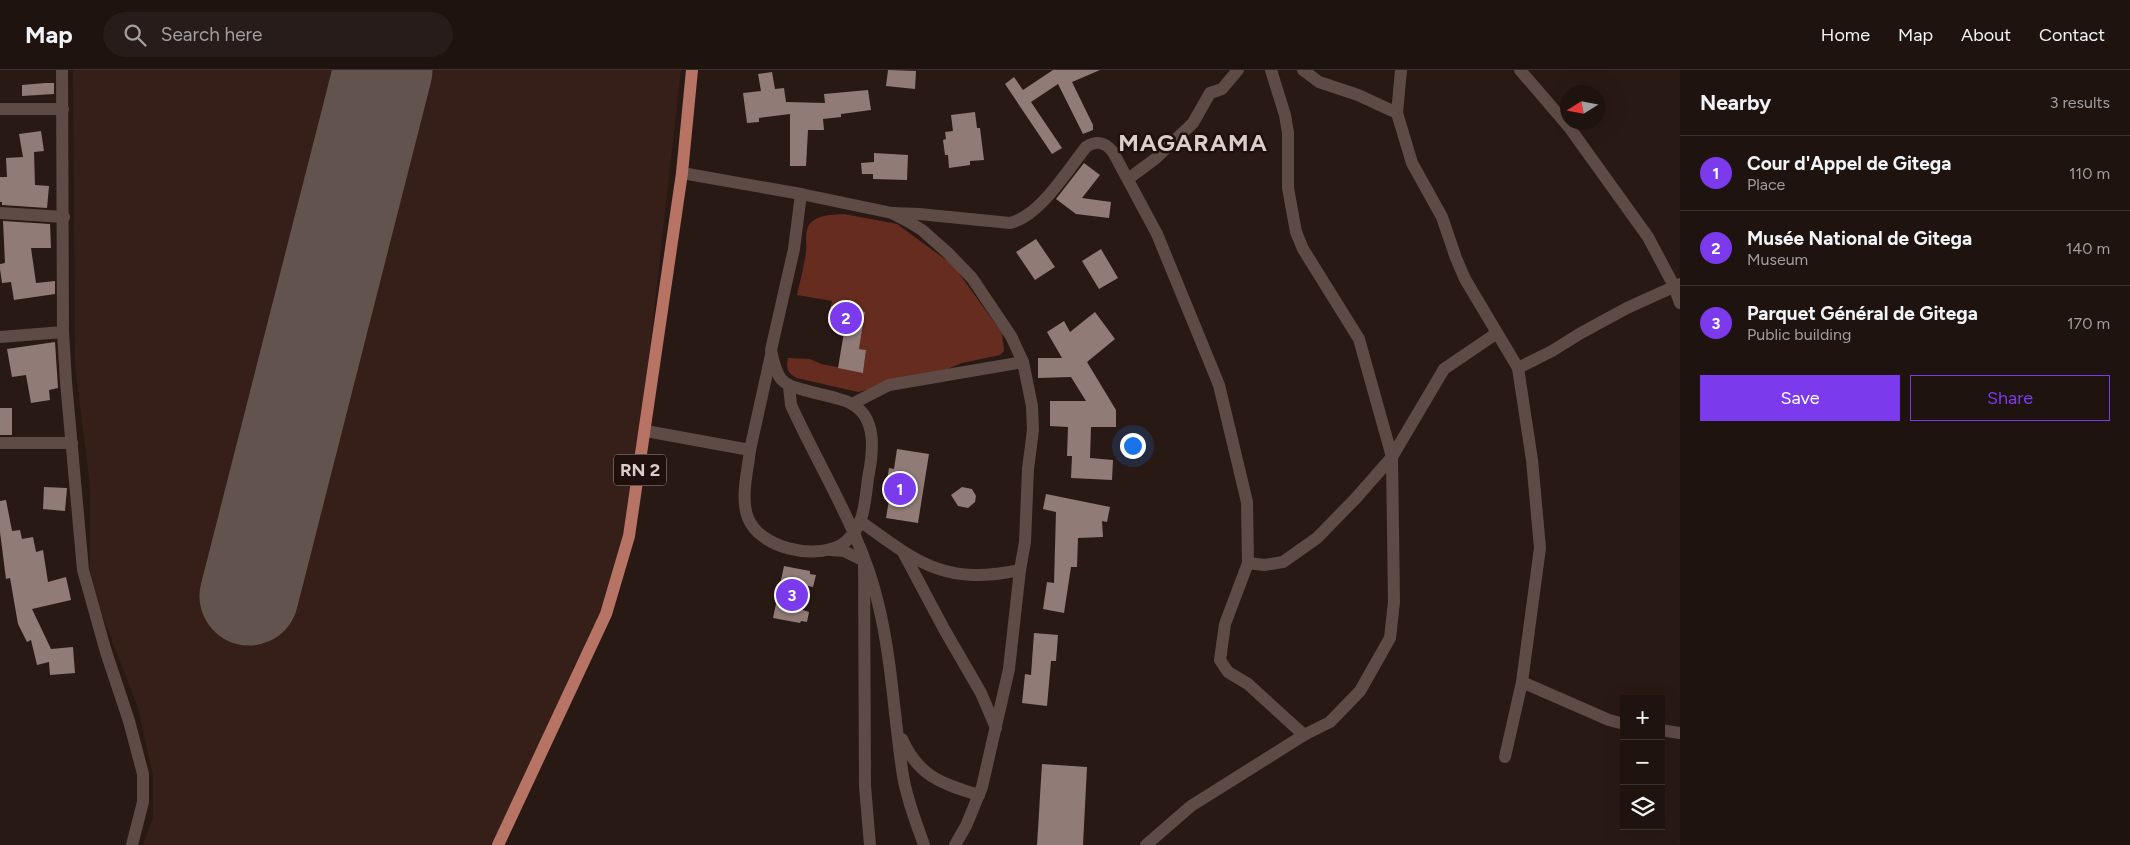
<!DOCTYPE html>
<meta charset="utf-8">
<style>
body{margin:0;font-family:Figtree,sans-serif;background:#271c19;color:#f1f3f6}
.controls{position:absolute;right:15px;bottom:15px;display:grid;overflow:hidden;border-radius:0px;box-shadow:0 5px 20px #0002}
.controls button{width:45px;height:45px;display:grid;place-items:center;padding:0;border:0;border-bottom:1px solid #3c3230;background:#1f1310;color:#f1f3f6;font:25px sans-serif}
.compass{position:absolute;left:1560px;top:15px;width:45px;height:45px;border-radius:50%;background:#1f1310;box-shadow:0 5px 20px #0002;rotate:259deg}
.you{position:absolute;left:1132px;top:375px;width:18px;height:18px;margin:-12px;border:4px solid #fff;border-radius:50%;background:#1a73e8;box-shadow:0 0 0 8px #1a73e833}
.badge{display:grid;place-items:center;width:32px;height:32px;border-radius:50%;background:#7c3aed;color:#fff;font-size:16px;font-weight:700}
.pin{position:absolute;translate:-50% -50%;border:2px solid #fff;box-shadow:0 1px 5px #0006}
.list{margin:0;padding:0;list-style:none}
h2{display:flex;justify-content:space-between;align-items:center;height:65px;margin:0;padding:0 20px;font-size:21px}
h2 small{font-size:16px;font-weight:400;color:#a19e9f}
.list li{display:grid;grid-template-columns:32px 1fr auto;gap:15px;align-items:center;box-sizing:border-box;height:75px;padding:0 20px;border-top:1px solid #3c3230}
.list b{display:block;font-size:19px;white-space:nowrap}
.list p{margin:0;font-size:16px;white-space:nowrap;color:#a19e9f}
.list em{font-size:16px;font-style:normal;color:#a19e9f}
.actions{display:flex;gap:10px;padding:15px 20px}
.actions a{flex:1;padding:11px 0;border:1px solid #7c3aed;border-radius:0px;text-align:center;font-size:18px;color:#7c3aed}
.actions .main{background:#7c3aed;color:#fff}
.icon{flex:none;width:28px;height:28px;fill:none;stroke:currentColor;stroke-width:2;stroke-linecap:round;stroke-linejoin:round}
.map{position:relative;flex:none;width:1680px;height:775px;overflow:hidden}
header{display:flex;align-items:center;gap:30px;box-sizing:border-box;height:70px;padding:0 25px;background:#1f1310;border-bottom:1px solid #3c3230}
header strong{font-size:24px}
nav{display:flex;gap:28px;margin-inline-start:auto;font-size:18px}
.search{width:350px;height:45px;background:#271c19;display:flex;align-items:center;gap:12px;box-sizing:border-box;padding:0 18px;border-radius:28px;color:#a19e9f;font-size:19px}
main{display:flex}
aside{flex:1;background:#1f1310}
.map>svg:first-child{display:block}
.built{fill:#361e19}
.green{fill:#672c20}
.lines{fill:none;stroke-linecap:round;stroke-linejoin:round}
.runway{stroke:#62534f;stroke-width:99}
.building{fill:#917b76}
.minor{stroke:#5f4b46;stroke-width:12}
.major{stroke:#b77465;stroke-width:12}
.labels{text-anchor:middle;stroke-width:5;stroke-linejoin:round;paint-order:stroke}
.shield{fill:#1f100c;stroke:#a29592;stroke-width:1}
.shield-label{font-size:18px;font-weight:bold;fill:#dacecb}
.district-label{font-size:24px;font-weight:bold;letter-spacing:1px;fill:#dacecb;stroke:#1f100c}
</style>
<header>
<strong>Map</strong>
<div class="search"><svg class="icon" aria-label="search" viewBox="0 0 24 24"><circle cx="10" cy="10" r="6"/><path d="M15 15l6 6"/></svg>Search here</div>
<nav><a>Home</a><a>Map</a><a>About</a><a>Contact</a></nav>
</header>
<main>
<div class="map">
<svg width="1680" height="775" viewBox="0 0 1680 775">
<rect width="100%" height="100%" fill="#291915"/>
<polygon class="built" points="73,0 681,0 633,428 620,487 596,557 497,775 143,775 153,747 153,706 138,638 90,514 90,416 75,294"/>
<path class="green" d="M844,144L897,154L953,195L1002,263L1004,281L1000,285L962,293L938,303L858,322L797,308C787,303 786,298 788,288L810,289L821,294L863,302L866,280L859,279L865,242L831,236L832,231L797,225C800,211 804,197 806,183C807,175 805,167 807,160C811,144 832,145 844,144Z"/>
<g class="lines">
<polyline class="runway" points="249,526 383,0"/>
</g>
<g class="building">
<polygon points="888,0 916,1 915,19 886,16"/>
<polygon points="1053,0 1100,0 1072,12 1093,55 1093,60 1083,64 1058,14 1031,32 1062,78 1052,84 1005,14 1014,7 1023,20"/>
<polygon points="772,2 775,19 784,18 786,32 825,33 824,24 868,20 871,40 841,44 841,47 823,49 824,60 808,60 806,96 790,96 790,44 759,48 759,52 747,53 743,23 761,21 758,4"/>
<polygon points="45,13 54,13 54,24 22,26 22,15"/>
<polygon points="975,42 977,58 980,58 984,90 970,91 970,95 949,98 948,85 945,85 943,70 946,69 945,62 953,61 951,45"/>
<polygon points="41,61 44,81 34,82 35,115 49,116 47,138 2,135 2,132 0,132 0,107 7,107 6,88 23,87 19,64"/>
<polygon points="874,83 908,85 907,110 873,109 873,104 862,104 861,93 874,92"/>
<polygon points="1084,93 1100,105 1082,128 1111,132 1109,148 1076,144 1056,129"/>
<polygon points="3,151 50,154 51,178 31,178 36,213 55,211 55,224 14,230 11,212 2,213 0,199 0,194 5,193"/>
<polygon points="1036,169 1055,197 1035,210 1016,182"/>
<polygon points="1101,179 1118,208 1099,219 1082,191"/>
<polygon points="831,236 865,242 859,279 866,280 863,303 838,298 845,256 828,253"/>
<polygon points="1095,242 1115,269 1087,292 1116,340 1116,357 1091,357 1090,388 1113,390 1112,410 1071,408 1072,386 1067,386 1068,357 1050,356 1050,331 1086,331 1071,307 1038,308 1038,288 1062,288 1047,262 1064,251 1070,262"/>
<polygon points="55,272 58,318 49,320 50,330 31,333 26,305 12,307 7,279"/>
<rect x="0" y="338" width="12" height="27"/>
<polygon points="897,379 929,384 918,453 886,448 889,430 884,429 889,398 894,399"/>
<polygon points="44,417 67,418 65,441 43,439"/>
<polygon points="962,417 972,419 976,426 975,432 968,438 958,436 951,425"/>
<polygon points="1046,424 1110,437 1107,452 1102,451 1103,467 1078,468 1077,497 1071,497 1064,543 1043,539 1047,512 1054,513 1056,442 1043,439"/>
<polygon points="6,430 12,461 20,460 22,469 33,467 36,482 43,480 48,512 66,507 71,530 32,539 51,579 73,577 75,603 50,605 49,592 37,595 31,570 27,572 18,554 10,508 6,509 0,462 0,431"/>
<polygon points="784,496 810,501 810,504 816,505 813,517 808,516 803,540 809,542 807,552 801,551 800,553 773,548"/>
<polygon points="1034,563 1058,565 1056,591 1051,591 1047,636 1022,633 1025,604 1031,605"/>
<polygon points="1042,694 1087,697 1083,775 1037,775"/>
</g>
<g class="lines">
<g class="minor">
<polyline points="62,0 63,262 66,312 83,500 106,582 129,651 143,704 143,732 132,775"/>
<polyline points="1303,0 1319,12 1358,25 1397,43"/>
<polyline points="1401,0 1397,43 1412,93 1442,147 1456,188 1465,209 1518,298 1532,390 1540,478 1522,612 1505,687"/>
<polyline points="1520,0 1569,57 1648,167 1674,216 1680,233"/>
<polyline points="0,39 63,39"/>
<polyline points="682,103 801,124 892,143 909,152 922,160 948,183 972,208 1011,266 1023,292 1032,336 1033,360 1028,399 1025,472 1020,500 1009,599 982,717 966,756 955,775"/>
<polyline points="1128,109 1155,89 1193,53 1210,23 1222,19 1238,0"/>
<polyline points="0,143 64,147"/>
<path d="M892,143L919,144L1010,153C1040,146 1067,101 1086,77C1097,70 1105,72 1113,82L1157,164L1210,293L1219,315L1247,432L1248,493L1225,554L1220,590L1228,602L1248,614L1304,665"/>
<polyline points="0,267 63,262"/>
<polyline points="1518,298 1552,281 1581,263 1627,238 1680,214"/>
<path d="M789,316L791,335C820,399 862,464 878,533C892,589 894,649 903,706C907,730 916,752 924,775"/>
<polyline points="852,334 889,315 1023,292"/>
<path d="M646,361L750,380C748,400 740,428 748,448C760,478 813,490 841,475C849,470 856,461 860,452C866,437 866,418 869,403C873,381 877,348 852,334C842,328 821,325 808,321C798,318 788,317 781,309C775,301 773,290 771,280L794,179L801,124"/>
<polyline points="0,373 72,373"/>
<polyline points="750,380 771,285"/>
<path d="M860,451C918,493 945,516 1020,500"/>
<polyline points="831,480 844,481 864,491 865,716 870,775"/>
<polyline points="903,482 944,559 981,623 996,658"/>
<polyline points="1248,493 1264,495 1283,492 1317,468 1356,428 1392,387 1444,299 1497,263"/>
<polyline points="1522,612 1609,650 1624,654"/>
<polyline points="1661,660 1680,663"/>
<path d="M902,669C918,706 942,714 979,725"/>
<polyline points="1146,775 1191,736 1304,665 1330,652 1360,621 1390,568 1394,532 1392,387 1359,269 1303,179 1296,162 1288,118 1288,63 1285,45 1271,0"/>
</g>
<polyline class="major" points="498,775 606,544 629,466 682,103 692,0"/>
</g>
<g class="labels">
<rect class="shield" x="614" y="384.5" width="52" height="31" rx="4"/>
<g class="shield-label">
<text x="640" y="406">RN 2</text>
</g>
<g class="district-label">
<text x="1193" y="81">MAGARAMA</text>
</g>
</g>
</svg>
<div class="controls">
<button>+</button>
<button>−</button>
<button><svg class="icon" aria-label="layers" viewBox="0 0 24 24"><path d="M12 4l9 5-9 5-9-5zM3 14l9 5 9-5"/></svg></button>
</div>
<svg class="compass" viewBox="-18 -18 36 36"><path d="M0-13l5 13h-10z" fill="#e53935"/><path d="M0 13l5-13h-10z" fill="#a19e9f"/></svg>
<div class="you"></div>
<div class="pin badge" style="left:900px;top:419px">1</div>
<div class="pin badge" style="left:846px;top:248px">2</div>
<div class="pin badge" style="left:792px;top:525px">3</div>
</div>
<aside>
<h2>Nearby<small>3 results</small></h2>
<ul class="list">
<li><span class="badge">1</span><div><b>Cour d'Appel de Gitega</b><p>Place</p></div><em>110 m</em></li>
<li><span class="badge">2</span><div><b>Musée National de Gitega</b><p>Museum</p></div><em>140 m</em></li>
<li><span class="badge">3</span><div><b>Parquet Général de Gitega</b><p>Public building</p></div><em>170 m</em></li>
</ul>
<div class="actions"><a class="main">Save</a><a>Share</a></div>
</aside>
</main>
